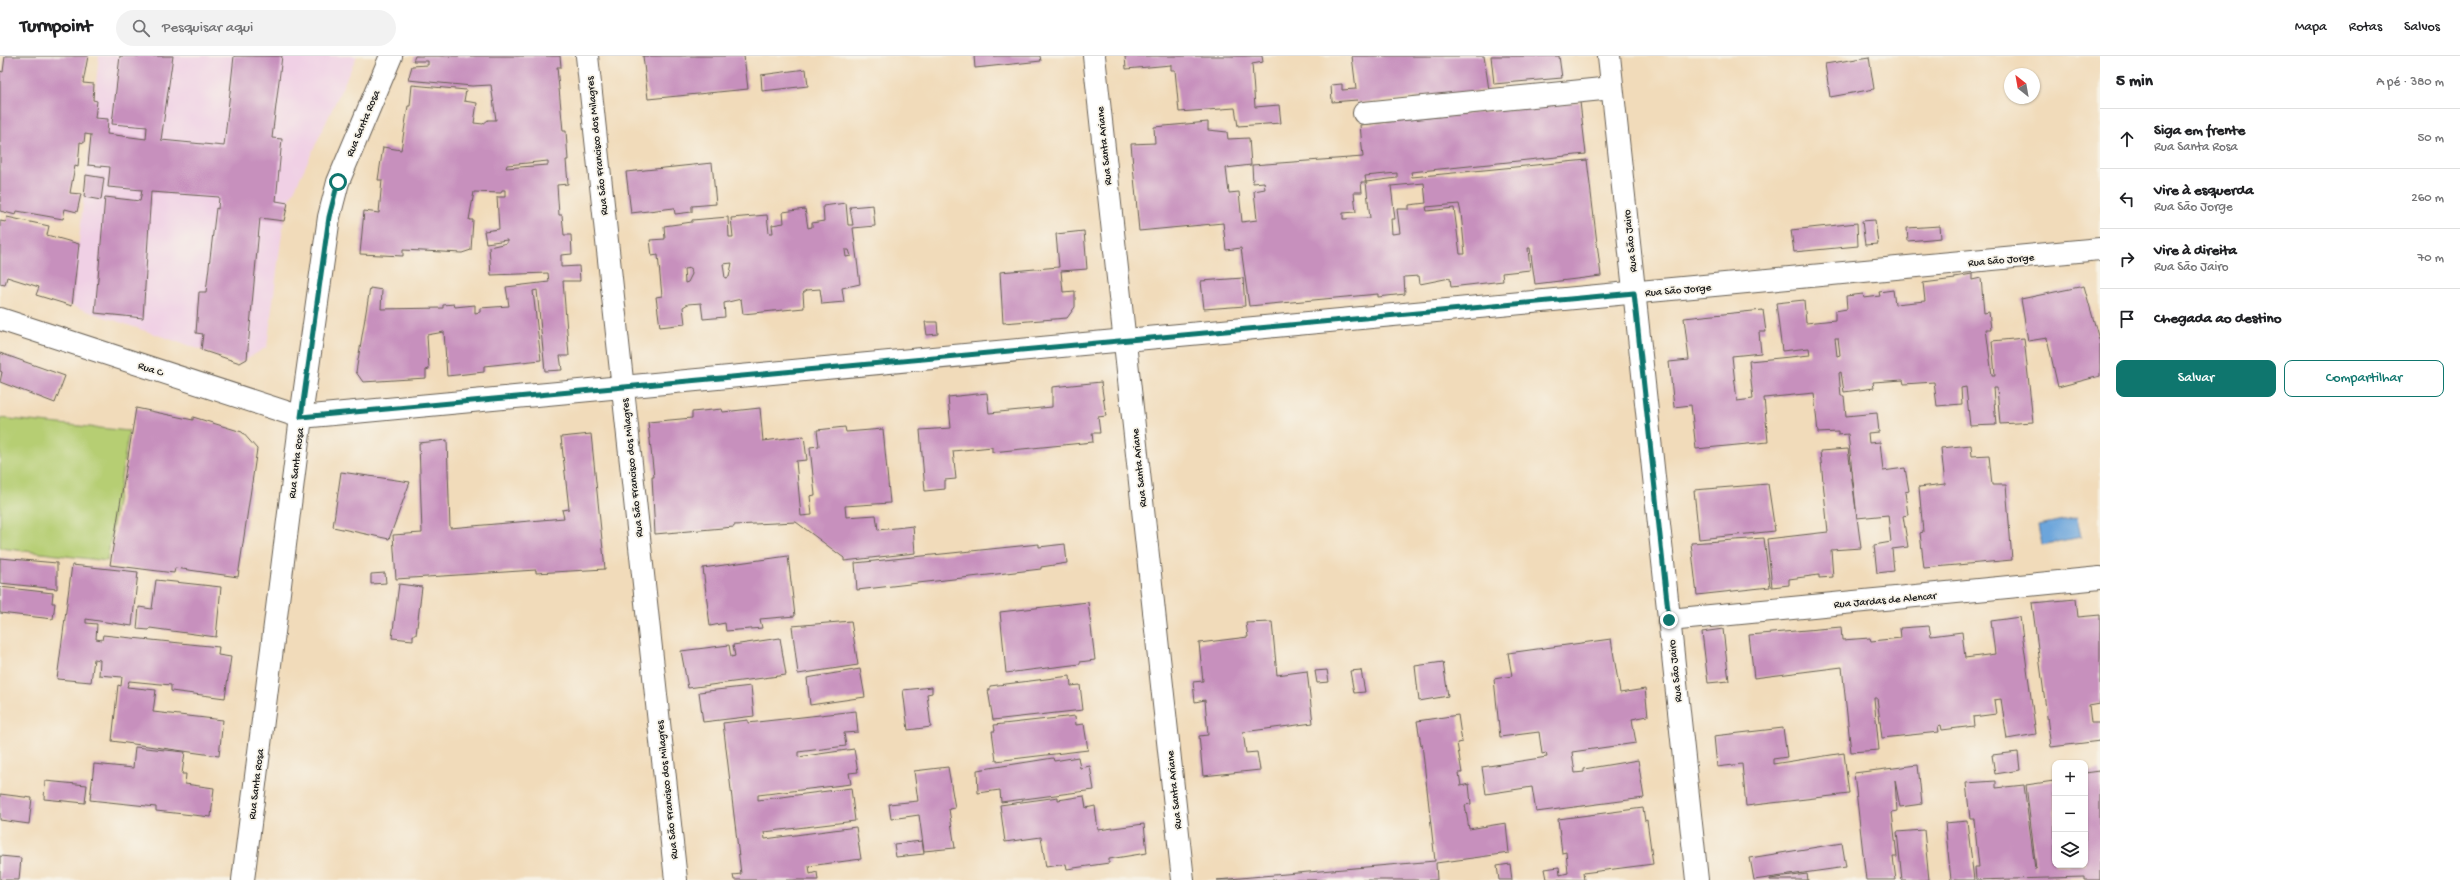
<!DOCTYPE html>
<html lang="pt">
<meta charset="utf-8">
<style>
body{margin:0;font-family:"Gochi Hand",sans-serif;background:#f2f2f2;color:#202124}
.controls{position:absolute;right:12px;bottom:12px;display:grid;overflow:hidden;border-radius:8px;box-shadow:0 1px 3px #0004}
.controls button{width:36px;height:36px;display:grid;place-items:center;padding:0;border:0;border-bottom:1px solid #e0e0e0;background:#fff;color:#202124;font:20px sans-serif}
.compass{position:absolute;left:2004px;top:12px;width:36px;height:36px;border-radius:50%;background:#fff;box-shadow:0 1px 3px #0004;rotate:329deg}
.stop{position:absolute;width:12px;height:12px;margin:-9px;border:3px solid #0f766e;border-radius:50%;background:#fff}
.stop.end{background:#0f766e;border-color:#fff;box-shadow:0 1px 4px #0008}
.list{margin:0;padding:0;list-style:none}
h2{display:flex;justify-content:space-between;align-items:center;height:52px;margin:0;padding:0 16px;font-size:17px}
h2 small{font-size:13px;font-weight:400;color:#757577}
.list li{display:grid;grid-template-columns:26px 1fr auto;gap:12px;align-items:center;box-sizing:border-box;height:60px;padding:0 16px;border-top:1px solid #e0e0e0}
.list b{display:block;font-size:15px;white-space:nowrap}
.list p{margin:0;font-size:13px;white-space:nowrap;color:#757577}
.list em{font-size:13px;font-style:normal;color:#757577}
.actions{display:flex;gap:8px;padding:12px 16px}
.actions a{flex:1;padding:9px 0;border:1px solid #0f766e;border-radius:8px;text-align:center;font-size:14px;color:#0f766e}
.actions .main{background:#0f766e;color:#fff}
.icon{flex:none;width:22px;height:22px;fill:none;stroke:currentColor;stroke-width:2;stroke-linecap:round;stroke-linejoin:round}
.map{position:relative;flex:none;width:2100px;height:824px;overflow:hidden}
header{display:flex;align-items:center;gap:24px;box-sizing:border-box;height:56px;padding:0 20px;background:#fff;border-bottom:1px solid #e0e0e0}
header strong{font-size:19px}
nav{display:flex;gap:22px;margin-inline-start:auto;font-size:14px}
.search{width:280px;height:36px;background:#f2f2f2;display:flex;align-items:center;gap:10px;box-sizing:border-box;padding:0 14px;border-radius:22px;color:#757577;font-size:15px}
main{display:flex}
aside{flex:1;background:#fff}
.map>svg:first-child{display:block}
.built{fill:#f0d0e5}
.green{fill:#b6ce73;stroke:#697548}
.water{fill:#6ca5db;stroke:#44607c}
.building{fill:#c790bd;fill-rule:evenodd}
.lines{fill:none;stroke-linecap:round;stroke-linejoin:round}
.street-casing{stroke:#675f53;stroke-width:24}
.street{stroke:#fff;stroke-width:22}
.route{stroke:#0f766e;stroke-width:5}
.labels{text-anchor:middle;stroke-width:3.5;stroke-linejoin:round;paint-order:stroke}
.street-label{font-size:11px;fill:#1c1c1c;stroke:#f7f3e8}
</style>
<header>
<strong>Turnpoint</strong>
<div class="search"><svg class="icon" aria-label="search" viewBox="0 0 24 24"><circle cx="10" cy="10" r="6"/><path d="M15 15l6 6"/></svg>Pesquisar aqui</div>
<nav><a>Mapa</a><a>Rotas</a><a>Salvos</a></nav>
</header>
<main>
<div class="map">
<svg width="2100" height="824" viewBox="0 0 2100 824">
<rect width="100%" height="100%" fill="#f7f3e8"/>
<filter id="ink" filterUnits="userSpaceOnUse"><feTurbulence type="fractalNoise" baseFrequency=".025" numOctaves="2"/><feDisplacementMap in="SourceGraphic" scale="8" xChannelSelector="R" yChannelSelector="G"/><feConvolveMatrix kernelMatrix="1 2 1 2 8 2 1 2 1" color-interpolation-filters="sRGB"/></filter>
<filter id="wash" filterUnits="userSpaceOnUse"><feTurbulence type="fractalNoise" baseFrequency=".012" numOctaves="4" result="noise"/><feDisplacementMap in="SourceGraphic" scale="16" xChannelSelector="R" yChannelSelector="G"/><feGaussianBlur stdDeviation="0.9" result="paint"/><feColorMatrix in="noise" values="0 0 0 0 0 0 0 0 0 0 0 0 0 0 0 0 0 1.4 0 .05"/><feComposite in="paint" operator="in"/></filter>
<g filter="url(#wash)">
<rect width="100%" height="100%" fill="#f1dbba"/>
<polygon class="built" points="99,0 357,0 285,154 267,291 240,307 72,250"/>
<polygon class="green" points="0,362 129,375 107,505 0,492"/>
<polygon class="water" points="2077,461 2081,481 2042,489 2039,469"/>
<g id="blocks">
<g class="building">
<polygon points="5,0 88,0 83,27 94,28 93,44 97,45 95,62 108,63 107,78 146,83 147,71 112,68 120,0 173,0 161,84 224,90 234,0 282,0 272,82 282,83 276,145 288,147 284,165 260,162 247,303 240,307 201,294 203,278 196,277 199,236 206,236 216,152 218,153 219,141 151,136 143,262 95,257 105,141 140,145 142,134 108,131 110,111 88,109 91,79 85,78 84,87 80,86 78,111 75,110 70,137 81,138 77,156 65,153 63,163 17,155 16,159 0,155 0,15 3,16"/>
<path d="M415,0H560L561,11H557L563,75H566L568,104H566L568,128L557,129L559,159H562L564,179H571L572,198L561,199V211L579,210L580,225H563L569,300H560L562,314L545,315L537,234L533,235L541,304L484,310V316L447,320L444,276L427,279L429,313L426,314V322L363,326L356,316L370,232L382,234L381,253L443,252V249L454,248L455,251L475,249V257L480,256V252L509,250L506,231L549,226L548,217L491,219L489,191L507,187V184L486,187L484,175L499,173L497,141H505V134H502L501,137L474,136L469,164H473L471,194L462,197L403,194V200L360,198L364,155L379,157L382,124H378L383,91L401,94L408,50H410L412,29L466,34L464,45L477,47L474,67L483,68L488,64H496L491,29L472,30L408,24L412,10L428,9V5H413ZM548,105V109L506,112L507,109Z"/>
<polygon points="643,0 744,0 748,33 648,43"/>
<polygon points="974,0 1040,0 1041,5 975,12"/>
<polygon points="1125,0 1262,0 1263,6 1252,8 1255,51 1279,49 1281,67 1238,70 1235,52 1179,56 1175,14 1171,14 1171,9 1126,13"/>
<polygon points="1352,0 1484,0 1489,34 1358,47 1357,44 1332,46 1331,29 1342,28 1342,34 1356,33"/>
<polygon points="1491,0 1559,0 1562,22 1494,28"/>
<polygon points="1869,1 1874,33 1830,41 1825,8"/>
<polygon points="806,13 808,30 762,35 761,19"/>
<path d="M1580,46L1586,98L1411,116L1412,121L1587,104L1601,220L1535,228L1530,192H1528L1530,214L1502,217L1503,225L1451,231L1450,222L1420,228L1419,220L1404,221L1405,238L1378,241V238L1249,250L1241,192L1226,194L1223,167L1139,175L1131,88L1155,87L1154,71L1208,66V74L1227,76L1228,83L1249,82L1251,109L1226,112L1229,137L1239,136L1242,166L1257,164L1254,135L1265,133L1264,126L1253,127L1252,109L1363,101L1360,69ZM1397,117V122L1366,126L1370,162L1343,163V157L1356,156L1354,136H1362L1361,126H1366L1365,120ZM1424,127L1426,147L1409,149V153H1397L1400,177L1392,178L1391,163H1395L1391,130ZM1459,148L1461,157L1465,198H1460L1454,152L1427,155L1426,151Z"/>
<polygon points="712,107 716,148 692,150 692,156 675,158 674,152 631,157 626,116"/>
<polygon points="86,119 104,122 101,144 84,141"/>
<path d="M846,147L848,169H853L850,151L873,149L875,170L853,172L860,228L842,232L844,246L822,248L820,233L807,234L803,237L804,252L743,258L741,243L724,247L725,261L703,263L701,247L688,248L683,251L685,268L660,271L656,241L662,240L658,199L652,200L650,184L665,183L664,170L692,166V164L728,161L729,181H733L731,162L767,159L769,177H773L772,169L784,167L783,156L805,153L808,172L812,171V167L824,165L823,150ZM845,194H849L851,200L846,201ZM732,207L729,221L725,222L723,208ZM691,212L692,218L688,226L685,227L684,213Z"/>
<polygon points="7,161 49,170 47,179 79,188 72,250 36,239 39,231 7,221 5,229 0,228 0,165 6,166"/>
<polygon points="1875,164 1878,188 1865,189 1862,165"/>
<polygon points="1857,167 1858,190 1794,196 1791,174"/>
<polygon points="1940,170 1941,182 1908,185 1907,172"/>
<polygon points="1084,175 1087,213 1061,215 1063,236 1075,235 1075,251 1067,262 1003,267 1000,216 1059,211 1056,178"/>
<path d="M1972,218V224L1981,222L1984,257L1989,256L1991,273H1986L1992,319H1995L1992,285L2024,282L2033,366L2000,368L1997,332H1993L1996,369L1970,370L1966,331L1961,332L1962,348L1937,350L1934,326L1904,328L1903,324L1873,326L1874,332L1844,336L1841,316L1839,317L1841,340H1844L1846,360L1877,357L1879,376L1868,377L1869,387L1880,386L1883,415L1905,412L1909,435L1905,436L1908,459L1903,460L1908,491L1892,493L1894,515L1877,517L1874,489L1891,486L1888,459L1857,462L1848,378L1838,379V376L1818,377L1814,337L1764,342L1768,386L1696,393L1691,349L1674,351L1669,306L1689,304L1684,262L1763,254L1766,276H1759L1761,297L1732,300L1737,345L1753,343L1749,305L1810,299L1809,292L1782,295L1776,247L1804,244L1806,267L1835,264V255L1847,253L1846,240L1863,238L1864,242L1880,240L1879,236L1893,234L1895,248L1925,245L1923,227L1955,223V221ZM1835,282H1838L1840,299L1837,300Z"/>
<polygon points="1243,222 1245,250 1204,253 1201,225"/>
<polygon points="2084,230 2100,287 2100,320 2058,331 2047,282 2028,285 2021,243"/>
<polygon points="925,266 937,266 938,278 927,279"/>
<polygon points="0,297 65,320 55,347 0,326 2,316 0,315"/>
<polygon points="1101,326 1106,360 1098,361 1100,377 1092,377 1093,386 992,396 992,391 953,395 956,423 945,424 945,433 925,435 920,374 951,372 948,341 987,337 989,357 1052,351 1052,331"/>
<polygon points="136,352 193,364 193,361 242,376 257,393 238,521 175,512 174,517 110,509"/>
<polygon points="760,352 763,385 804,380 807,404 796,405 801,460 812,459 810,440 815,439 810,391 819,390 817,374 845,371 846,376 883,373 890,447 845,450 846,461 876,459 878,474 913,470 915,497 844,505 844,502 796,466 734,469 734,471 655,478 652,421 654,421 648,366 692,362 692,356 722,353 723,356"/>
<polygon points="591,378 605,513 536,517 536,514 396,523 393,479 422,477 419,387 447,384 450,472 564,462 562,454 569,453 561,381"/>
<polygon points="1971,389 1972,400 1989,399 1992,429 2006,429 2012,504 1924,512 1920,477 1923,476 1919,431 1945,428 1941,392"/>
<polygon points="1848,393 1861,492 1831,494 1833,521 1819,522 1819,519 1789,523 1789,529 1772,531 1767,483 1828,476 1820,395"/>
<polygon points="341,416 410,426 389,483 333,471"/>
<polygon points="1768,428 1775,475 1699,483 1694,434"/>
<polygon points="1764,482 1770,531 1697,539 1691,487"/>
<polygon points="1039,488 1039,491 1065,488 1067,507 1041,511 1041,513 857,534 855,507"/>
<polygon points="788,500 795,560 760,563 762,572 726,575 725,567 710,570 703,512"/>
<polygon points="0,502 57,507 57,533 0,527"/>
<polygon points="72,509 138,516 132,570 86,563 86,567 97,568 96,583 102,584 103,579 219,591 218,599 231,601 225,642 171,635 171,629 129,625 127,631 156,634 153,656 223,664 219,700 112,685 118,629 121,630 122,621 99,619 100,604 94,603 91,626 57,623"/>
<polygon points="385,517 386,527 371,528 371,518"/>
<polygon points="156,524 221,531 216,581 150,572 149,574 137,573 139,551 152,553"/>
<polygon points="399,528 422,531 416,579 413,579 413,584 392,582"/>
<polygon points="0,531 53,537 52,547 55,547 53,563 0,557"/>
<polygon points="2076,543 2078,561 2100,559 2100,647 2089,649 2091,667 2100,667 2100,685 2051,691 2032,547"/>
<polygon points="1088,546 1095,604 1080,606 1080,608 1006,617 1000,556"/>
<polygon points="2020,561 2036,678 2007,683 2001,643 1994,644 1996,658 1973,661 1974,670 1942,674 1941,669 1938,670 1939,676 1882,682 1877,642 1874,642 1879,694 1851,696 1842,611 1754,622 1749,579 1841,571 1842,584 1870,582 1871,585 1901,582 1900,572 1929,570 1931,580 1962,576 1965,602 1995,598 1991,565"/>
<polygon points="851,565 858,609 798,618 792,570"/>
<polygon points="1272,566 1277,619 1307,615 1313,667 1243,676 1246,697 1257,696 1260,714 1203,720 1199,680 1208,679 1205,644 1195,646 1193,626 1203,625 1199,587 1248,581 1246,567"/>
<polygon points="1723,573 1729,625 1708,627 1702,576"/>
<polygon points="780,582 786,619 688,632 681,595 729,589 731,601 735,600 733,589"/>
<polygon points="1611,583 1620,637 1645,633 1648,660 1632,663 1636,687 1572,696 1575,717 1584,716 1584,713 1638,704 1644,742 1536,756 1532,731 1486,738 1482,711 1547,701 1546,697 1542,698 1539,676 1500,681 1494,623 1512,620 1508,597"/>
<polygon points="1443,606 1448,640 1419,645 1415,610"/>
<polygon points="860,613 865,641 810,649 807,622"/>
<polygon points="1327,614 1329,626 1317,627 1315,615"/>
<polygon points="1361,614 1365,636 1354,637 1350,615"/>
<polygon points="1070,620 1071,630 1080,629 1083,654 993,664 988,634 990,634 990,630"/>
<polygon points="751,630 754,660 703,666 699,636"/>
<polygon points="932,631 932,637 927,638 931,671 908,674 903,634"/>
<polygon points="856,655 858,676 844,677 846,690 798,696 798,701 854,693 858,716 849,717 851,728 758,739 758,744 851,732 855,765 764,776 765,783 856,771 861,803 809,810 810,818 817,816 818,824 734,824 733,819 741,818 723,667 748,664 748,667"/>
<polygon points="1458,659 1462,686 1457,687 1462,717 1459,717 1461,730 1469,728 1471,748 1465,749 1469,773 1506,767 1509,797 1436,807 1437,824 1217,824 1435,805 1422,688 1421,689 1417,665"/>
<polygon points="1075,660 1076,669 1084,668 1088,694 996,705 992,675 995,675 994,669"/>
<polygon points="1783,672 1787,701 1773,703 1773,708 1844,697 1849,738 1746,750 1742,708 1717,711 1714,680"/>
<polygon points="135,691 185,696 182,718 186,718 185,728 214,732 211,761 156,755 156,751 90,744 94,708 133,712"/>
<polygon points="2018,696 2020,714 1995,718 1992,699"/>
<polygon points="1078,701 1080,712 1090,710 1094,734 1001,746 1000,734 978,737 977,714 1053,702 1054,705"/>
<polygon points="1918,709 1922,748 1900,751 1895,724 1897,755 1892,756 1897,801 1893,801 1896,824 1866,824 1854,717"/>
<polygon points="948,711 955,752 949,753 955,792 924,795 919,759 891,763 889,748 918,745 914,715"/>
<polygon points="2100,715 2100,824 2085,824 2085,821 1976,824 1975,811 1979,811 1974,763 1970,763 1966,727 1996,725 1996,732 2024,729 2035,813 2036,813 2026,729 2054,725 2055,809 2085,809 2085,717"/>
<polygon points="45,725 87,729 85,747 44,743"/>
<polygon points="0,738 32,742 29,768 0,764"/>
<polygon points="1084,740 1086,752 1095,750 1098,774 1144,768 1147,797 1109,803 1109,807 1067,813 1066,808 1046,811 1041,781 1005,786 1000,749 1058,741 1058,744"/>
<polygon points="1643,752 1645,765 1647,764 1653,808 1583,817 1584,824 1547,823 1545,813 1559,811 1560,819 1568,817 1566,796 1562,797 1558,763"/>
<polygon points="1967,765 1974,824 1951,824 1945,767"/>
<polygon points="1924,774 1929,824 1902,824 1897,776"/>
<polygon points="922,785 924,798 896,801 894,788"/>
<polygon points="1842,787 1846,811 1754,824 1750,802"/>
<polygon points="0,800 21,802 19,824 0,824"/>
<polygon points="1510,808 1512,824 1499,824 1497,810"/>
<polygon points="1807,818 1808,824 1770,824 1770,823"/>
</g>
</g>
</g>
<g filter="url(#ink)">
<use href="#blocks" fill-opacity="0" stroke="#675f53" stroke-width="1"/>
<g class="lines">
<defs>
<g id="street">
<polyline points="587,0 676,824"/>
<polyline points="1094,0 1183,824"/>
<polyline points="1609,0 1697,824"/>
<polyline points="1364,57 1612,32"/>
<polyline points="0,263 301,361 2100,193"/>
<polyline points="1669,564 2100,522"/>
<polyline points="243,824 301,361 329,161 338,126 391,0"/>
</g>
</defs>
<use href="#street" class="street-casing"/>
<use href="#street" class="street"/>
</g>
</g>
<g class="lines" filter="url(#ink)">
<polyline class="route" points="338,126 329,161 301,361 1634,237 1669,564"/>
</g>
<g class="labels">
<g class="street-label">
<text transform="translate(362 67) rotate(-67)" y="4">Rua Santa Rosa</text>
<text transform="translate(596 90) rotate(-96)" y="4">Rua São Francisco dos Milagres</text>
<text transform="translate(1103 90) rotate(-96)" y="4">Rua Santa Ariane</text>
<text transform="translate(1629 185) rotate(-96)" y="4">Rua São Jairo</text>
<text transform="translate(2001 203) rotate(-5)" y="4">Rua São Jorge</text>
<text transform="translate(1678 233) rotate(-5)" y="4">Rua São Jorge</text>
<text transform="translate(151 312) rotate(18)" y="4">Rua C</text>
<text transform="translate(295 407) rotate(-83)" y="4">Rua Santa Rosa</text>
<text transform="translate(631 412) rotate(-96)" y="4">Rua São Francisco dos Milagres</text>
<text transform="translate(1138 412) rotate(-96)" y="4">Rua Santa Ariane</text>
<text transform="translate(1885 543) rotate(-5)" y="4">Rua Jardas de Alencar</text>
<text transform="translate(1674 615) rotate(-96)" y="4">Rua São Jairo</text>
<text transform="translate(255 728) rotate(-83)" y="4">Rua Santa Rosa</text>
<text transform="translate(666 734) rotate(-96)" y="4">Rua São Francisco dos Milagres</text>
<text transform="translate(1173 734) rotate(-96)" y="4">Rua Santa Ariane</text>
</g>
</g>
</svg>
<div class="controls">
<button>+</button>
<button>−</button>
<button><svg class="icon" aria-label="layers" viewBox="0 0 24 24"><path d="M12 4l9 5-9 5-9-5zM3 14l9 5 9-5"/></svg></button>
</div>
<svg class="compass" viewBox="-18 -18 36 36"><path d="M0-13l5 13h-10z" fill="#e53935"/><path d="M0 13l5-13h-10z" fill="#757577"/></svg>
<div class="stop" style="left:338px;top:126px"></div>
<div class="stop end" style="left:1669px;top:564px"></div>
</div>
<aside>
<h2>5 min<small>A pé · 380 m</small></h2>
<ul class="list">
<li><svg class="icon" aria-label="ahead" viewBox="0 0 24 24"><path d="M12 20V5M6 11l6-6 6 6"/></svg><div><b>Siga em frente</b><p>Rua Santa Rosa</p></div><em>50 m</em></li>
<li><svg class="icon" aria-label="left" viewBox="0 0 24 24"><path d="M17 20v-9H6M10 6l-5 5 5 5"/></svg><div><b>Vire à esquerda</b><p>Rua São Jorge</p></div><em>260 m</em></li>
<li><svg class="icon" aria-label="right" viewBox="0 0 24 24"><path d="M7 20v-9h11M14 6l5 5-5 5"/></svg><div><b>Vire à direita</b><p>Rua São Jairo</p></div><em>70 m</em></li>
<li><svg class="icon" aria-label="arrive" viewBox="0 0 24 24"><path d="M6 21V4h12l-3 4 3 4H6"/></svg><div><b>Chegada ao destino</b></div></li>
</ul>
<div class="actions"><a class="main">Salvar</a><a>Compartilhar</a></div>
</aside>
</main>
